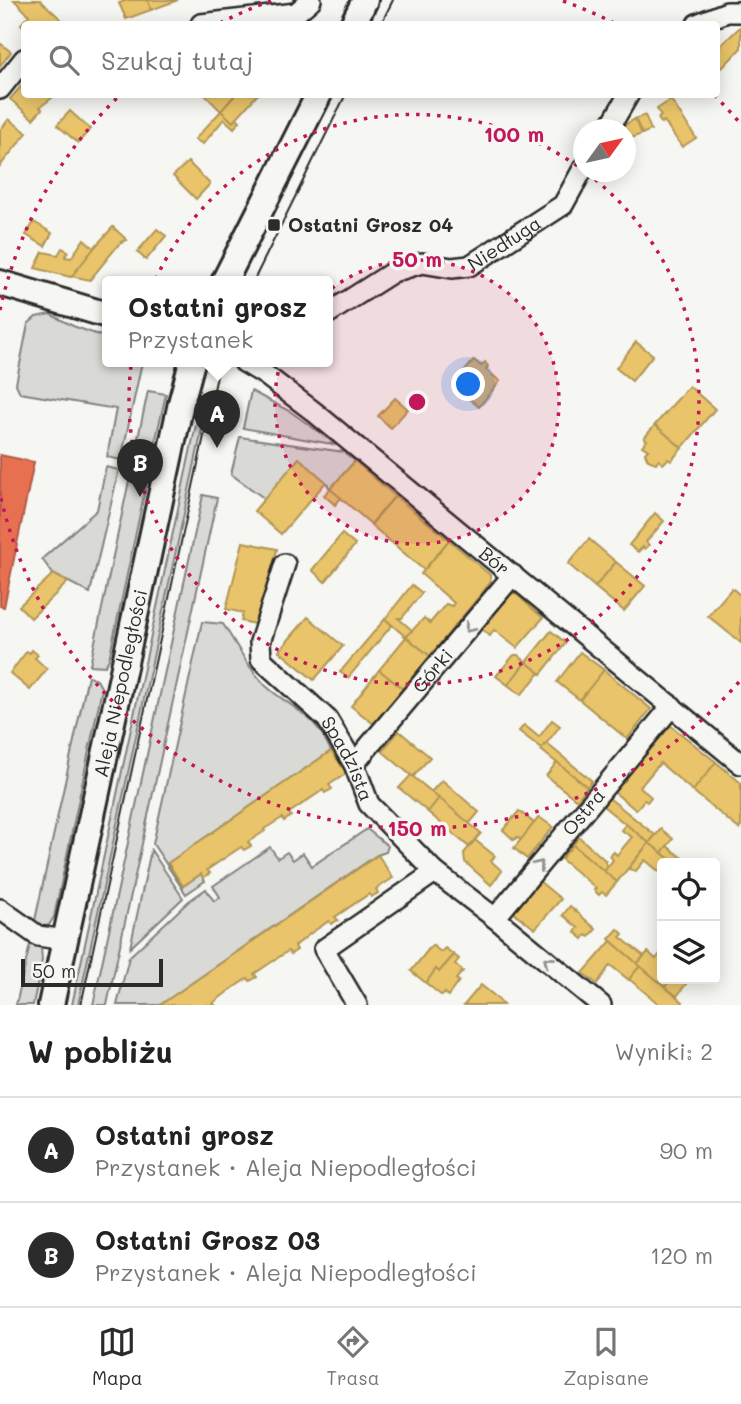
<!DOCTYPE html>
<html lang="pl">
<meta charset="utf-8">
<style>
body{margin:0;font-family:Mali,sans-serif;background:#f6f6f6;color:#222}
.controls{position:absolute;right:21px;bottom:21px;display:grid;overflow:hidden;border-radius:7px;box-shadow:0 4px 18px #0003}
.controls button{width:63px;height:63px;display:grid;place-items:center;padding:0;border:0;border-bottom:2px solid #e0e0e0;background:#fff;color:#222;font:35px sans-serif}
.compass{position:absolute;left:573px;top:119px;width:63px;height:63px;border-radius:50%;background:#fff;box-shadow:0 4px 18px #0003;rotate:57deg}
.scale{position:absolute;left:21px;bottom:18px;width:142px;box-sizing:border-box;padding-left:7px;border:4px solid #2b2b2b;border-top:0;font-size:19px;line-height:24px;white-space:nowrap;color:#2b2b2b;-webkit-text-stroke:5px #f6f6f2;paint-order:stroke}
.you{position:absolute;left:469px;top:385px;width:24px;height:24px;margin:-18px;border:5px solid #fff;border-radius:50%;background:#1a73e8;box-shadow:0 0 0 10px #1a73e833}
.badge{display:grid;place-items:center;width:46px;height:46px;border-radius:50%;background:#2b2b2b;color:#fff;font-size:23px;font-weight:700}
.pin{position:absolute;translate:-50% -58px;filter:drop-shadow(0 2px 4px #0008)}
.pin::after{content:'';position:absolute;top:37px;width:24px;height:21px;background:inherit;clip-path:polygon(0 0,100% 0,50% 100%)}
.popup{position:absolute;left:102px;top:276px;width:231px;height:91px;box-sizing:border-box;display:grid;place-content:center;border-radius:7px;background:#fff;filter:drop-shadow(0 2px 5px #0005);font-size:23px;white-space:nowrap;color:#767676}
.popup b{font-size:26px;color:#222}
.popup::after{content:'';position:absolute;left:50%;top:100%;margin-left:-14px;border:14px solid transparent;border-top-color:#fff}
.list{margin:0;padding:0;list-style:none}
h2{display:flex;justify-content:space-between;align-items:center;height:91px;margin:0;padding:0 28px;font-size:30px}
h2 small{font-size:23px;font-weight:400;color:#767676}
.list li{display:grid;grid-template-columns:46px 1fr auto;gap:21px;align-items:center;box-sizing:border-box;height:105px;padding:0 28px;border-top:2px solid #e0e0e0}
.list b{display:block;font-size:26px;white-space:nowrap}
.list p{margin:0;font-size:23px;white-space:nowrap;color:#767676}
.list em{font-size:23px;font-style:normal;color:#767676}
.icon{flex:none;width:38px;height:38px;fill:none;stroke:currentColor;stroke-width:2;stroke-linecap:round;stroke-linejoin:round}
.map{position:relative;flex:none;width:741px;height:1005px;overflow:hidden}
.search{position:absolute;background:#fff;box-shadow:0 4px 18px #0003;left:21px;right:21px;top:21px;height:77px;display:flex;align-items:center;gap:18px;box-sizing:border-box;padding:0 24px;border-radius:7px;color:#767676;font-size:26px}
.sheet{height:301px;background:#fff}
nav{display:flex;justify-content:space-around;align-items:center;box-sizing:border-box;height:98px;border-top:2px solid #e0e0e0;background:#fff;font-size:19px;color:#767676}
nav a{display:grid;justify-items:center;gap:4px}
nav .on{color:#2b2b2b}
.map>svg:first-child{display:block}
.green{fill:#d9d9d5;stroke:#828280;stroke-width:2}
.homes{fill:#e9c46a;stroke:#b09657;stroke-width:2}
.shops{fill:#e76f51;stroke:#af5b46;stroke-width:2}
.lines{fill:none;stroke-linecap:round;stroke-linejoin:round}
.minor-casing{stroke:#2b2b2b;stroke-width:24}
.tertiary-casing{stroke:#2b2b2b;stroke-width:30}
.minor{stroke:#f6f6f2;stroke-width:19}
.tertiary{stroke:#f6f6f2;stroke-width:24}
.tram{stroke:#2b2b2b;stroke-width:2}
.oneway{stroke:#90908e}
.ring{fill:none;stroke:#c2185b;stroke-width:3.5;stroke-dasharray:3.5 7}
.poi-dot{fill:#2b2b2b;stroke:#f6f6f2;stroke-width:2.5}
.labels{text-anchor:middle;stroke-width:7;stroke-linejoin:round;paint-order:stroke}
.poi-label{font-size:19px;font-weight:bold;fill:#2b2b2b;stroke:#f6f6f2;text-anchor:start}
.street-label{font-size:19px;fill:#2b2b2b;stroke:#f6f6f2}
.centre{fill:#c2185b;stroke:#f6f6f2;stroke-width:3.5}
.ring-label{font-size:21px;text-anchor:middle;font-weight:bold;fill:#c2185b;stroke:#f6f6f2;stroke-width:7;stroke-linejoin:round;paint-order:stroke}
</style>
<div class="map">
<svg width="741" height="1005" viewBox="0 0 741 1005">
<rect width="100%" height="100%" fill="#f6f6f2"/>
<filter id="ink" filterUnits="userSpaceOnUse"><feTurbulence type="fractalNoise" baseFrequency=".0143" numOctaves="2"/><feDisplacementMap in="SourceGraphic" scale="14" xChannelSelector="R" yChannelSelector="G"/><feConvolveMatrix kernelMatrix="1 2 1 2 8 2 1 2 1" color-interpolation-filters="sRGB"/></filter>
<g filter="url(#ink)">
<g class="green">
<polygon points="50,314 73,326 107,338 107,362 142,362 121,460 107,457 116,409 20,393 16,384 28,324 36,317"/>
<polygon points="148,391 166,394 158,429 109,659 105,666 90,665"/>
<polygon points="251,391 291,412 337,445 243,428"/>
<polygon points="201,401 208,402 78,1005 72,1005"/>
<polygon points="240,437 344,452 355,461 330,489 326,482 299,459 265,499 231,474"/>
<polygon points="106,467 119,470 90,593 53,574 42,559 97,510"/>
<polygon points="203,495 217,498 107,1005 93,1005"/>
<path d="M202,622L223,624C237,645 248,668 266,686C282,701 303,710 317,727C323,734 327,743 331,751L168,863L183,886L201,874L205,881L186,894L153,844Z"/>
<polygon points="88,676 97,680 102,689 54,917 49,925 40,928 34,925"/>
<polygon points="367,829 388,846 386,852 377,855 160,1005 117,1005 129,957 189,901 206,889 214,901 220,897 213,886 270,847 278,858 287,852 293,860 303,853 312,866"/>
<polygon points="151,850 183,898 130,948"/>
<polygon points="31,940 41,948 42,960 33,1005 16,1005"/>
</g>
<g class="homes">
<polygon points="14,0 40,0 63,21 60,24 24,24 24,28 21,24 29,15"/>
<polygon points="128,0 148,0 151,10 126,19 119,3"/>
<polygon points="148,0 178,0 151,10"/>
<polygon points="741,26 741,48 722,68 716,62 716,50"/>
<polygon points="0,43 11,52 0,66"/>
<polygon points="24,83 24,94 48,94 52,98 40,107 42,109 33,119 10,99"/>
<polygon points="204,94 236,94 221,111"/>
<polygon points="236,94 258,94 233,122 221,111"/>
<polygon points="671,100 696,138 682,147 664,121 661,123 658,118 661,116 657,109"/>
<polygon points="70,111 90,129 78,143 57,125"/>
<polygon points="221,111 233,122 237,118 240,121 234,128 224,119 203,144 199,142 195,139"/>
<polygon points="645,115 651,130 642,134 635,119"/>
<polygon points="9,119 27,133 0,166 0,130"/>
<polygon points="635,119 642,134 626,140 626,130 621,127"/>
<polygon points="188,162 210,184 196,199 173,176"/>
<polygon points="34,222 52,233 45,246 26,235"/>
<polygon points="113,227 127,240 121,242 122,243 119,244 90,280 71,276 82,261"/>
<polygon points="157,229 166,236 146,260 137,252"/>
<polygon points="84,239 94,248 71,277 35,268 43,252 58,255 62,248 68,251 65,257 71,258"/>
<polygon points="636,342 653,355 632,381 616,368"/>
<polygon points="474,360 481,366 485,362 488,366 486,370 500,381 479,407 453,385"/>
<polygon points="689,386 715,409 682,448 655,425"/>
<polygon points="395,398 408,409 391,428 378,416"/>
<polygon points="655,425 682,448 671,461 668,459 663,464 658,460 656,463 648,460 645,453 648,450 642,446 647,440 644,438"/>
<polygon points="299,458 326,482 281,534 254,511"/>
<polygon points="355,461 395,496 371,524 330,489"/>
<polygon points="330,489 341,498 335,505 324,495"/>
<polygon points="395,496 449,540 424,570 371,525"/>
<polygon points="655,513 664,521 646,542 649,545 645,549 643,547 638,552 629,545"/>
<polygon points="342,534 355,545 325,582 312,570"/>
<polygon points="589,539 616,562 595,587 568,564"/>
<polygon points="449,540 490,575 491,582 430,656 406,637 424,618 430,623 446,604 452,606 454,603 421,574"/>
<polygon points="243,542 277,549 259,625 241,621 243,613 226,609"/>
<polygon points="616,562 645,586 624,611 595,587"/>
<polygon points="53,574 68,582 31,618 19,606"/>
<polygon points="412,585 422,593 402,618 398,618 412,630 406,637 385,619"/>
<polygon points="732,588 741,596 741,643 708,616"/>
<polygon points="515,593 543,618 517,648 494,630 490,636 482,629 487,622 485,621 508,594"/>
<polygon points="308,617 343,646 314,680 279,651"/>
<polygon points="385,619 392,625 348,678 340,672"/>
<polygon points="551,631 566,643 541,674 526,662"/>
<polygon points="406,637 430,656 403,689 379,670"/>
<polygon points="32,650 38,655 35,658 47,669 30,690 10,673 27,651 30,653"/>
<polygon points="580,652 604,670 580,700 557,682"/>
<polygon points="514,655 518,655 526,662 508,685 496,676"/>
<polygon points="526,662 540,673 521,695 508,685"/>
<polygon points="379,670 403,689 374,724 351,706"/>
<polygon points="604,670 651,709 627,739 580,700"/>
<polygon points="552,720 560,726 542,749 519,731 524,725 539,737"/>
<polygon points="670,725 716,762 693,791 660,763 640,787 651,797 647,802 644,800 636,810 614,792"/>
<polygon points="399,731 430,757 413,777 382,751"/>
<polygon points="546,743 592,781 587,787 541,750"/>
<polygon points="331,751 347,773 329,785 332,789 325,793 323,790 289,813 291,816 284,821 282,818 264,829 265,831 248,842 251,846 244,850 241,847 207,870 210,873 203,878 201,874 183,886 168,863"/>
<polygon points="557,762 587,787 577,800 546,776"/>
<polygon points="716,762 741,783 741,826 739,829 693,791"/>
<polygon points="411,775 439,798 428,812 399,788"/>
<polygon points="442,780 479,812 469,824 431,792"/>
<polygon points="439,798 481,833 469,847 428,812"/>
<polygon points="609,798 655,835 649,843 603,806"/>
<polygon points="519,811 534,823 521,840 517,837 514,840 503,830"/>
<polygon points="539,817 553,827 527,859 514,848"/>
<polygon points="626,824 649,843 617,882 604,871 613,860 610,856 614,852 617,855 632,837 621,830"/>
<polygon points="661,829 673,839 662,853 649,843"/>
<polygon points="579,837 606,861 605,862 608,866 604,871 573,845"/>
<polygon points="475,840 495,856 491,861 502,871 491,885 465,862 464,853"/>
<polygon points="649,843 675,863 662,863 662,874 645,860 636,871 628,869"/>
<polygon points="573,845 617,882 606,895 602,892 599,895 594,890 596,888 561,859"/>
<polygon points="667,846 689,863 675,863 662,853"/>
<polygon points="378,855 393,878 376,889 378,893 371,897 369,894 335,917 338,920 331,924 329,921 311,933 295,946 297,950 291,954 288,951 254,974 257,977 250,981 248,978 230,990 213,1003 215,1005 160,1005"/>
<polygon points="539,881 561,899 535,929 513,912"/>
<polygon points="570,906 596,929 589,937 586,935 583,939 575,932 578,928 563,915"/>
<polygon points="618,929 623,934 620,937 644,956 637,964 609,939"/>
<polygon points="611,941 640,966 629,980 610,965 597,984 583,973"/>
<polygon points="432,945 441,952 445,948 454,955 439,972 436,969 426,983 411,971"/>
<polygon points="648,952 656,959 660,954 662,955 662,979 671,979 665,987 637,964"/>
<polygon points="454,955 459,959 455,964 463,971 456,979 459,981 448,996 445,993 442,996 426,983 436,969 439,972"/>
<polygon points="640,966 683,1002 680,1005 660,1005 629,979"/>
<polygon points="671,979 679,979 686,984 677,996 665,987"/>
<polygon points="481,985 497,998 503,1005 464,1005"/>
</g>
<polygon class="shops" points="0,455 34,462 4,607 0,606"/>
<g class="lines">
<defs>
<g id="minor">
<polyline points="201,24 296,13 311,0"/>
<polyline points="697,24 727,12 741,12"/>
<polyline points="0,89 24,59"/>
<polyline points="608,130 629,94"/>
<path id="s1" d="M327,314L393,272L422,263L452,268L469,266L563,205L584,167"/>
<path id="s2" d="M244,362L264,374L313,411L741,764"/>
<path id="s3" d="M285,564L260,642L261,659L327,719L354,764L369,804L435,872L495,918L601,1005"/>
<path id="s4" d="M354,764L513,575"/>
<polyline points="0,909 38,936 65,940"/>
<path id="s5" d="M495,918L672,706"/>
<polyline points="357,1005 324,949 435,872"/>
</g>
<g id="tertiary">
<polyline points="353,24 365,0"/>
<polyline points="224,282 319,94"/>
<polyline points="0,283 107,315"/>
<path id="s6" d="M51,1005L181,403L192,362"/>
</g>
</defs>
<use href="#minor" class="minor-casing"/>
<use href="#tertiary" class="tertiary-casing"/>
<use href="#minor" class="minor"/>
<use href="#tertiary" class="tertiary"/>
<g class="tram">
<polyline points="381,24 393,0"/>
<polyline points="253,282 346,94"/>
<polyline points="81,1005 220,362"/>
</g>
</g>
<defs><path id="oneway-chevron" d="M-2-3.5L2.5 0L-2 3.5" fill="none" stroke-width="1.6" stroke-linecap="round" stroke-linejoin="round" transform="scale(1.75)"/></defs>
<g class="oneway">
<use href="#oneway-chevron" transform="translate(469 628) rotate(130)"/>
<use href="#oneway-chevron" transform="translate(539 865) rotate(-50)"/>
<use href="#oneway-chevron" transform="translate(548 961) rotate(-140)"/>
</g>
</g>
<circle cx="417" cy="402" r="142" fill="#c2185b" fill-opacity=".12"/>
<g class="ring">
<circle cx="417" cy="402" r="142"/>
<path d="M587 173A285 285 0 1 1 583 170"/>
<path d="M739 682A427 427 0 0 1 0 494M0 310A427 427 0 0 1 120 95M220 23A427 427 0 0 1 271 1M563 1A427 427 0 0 1 614 23M714 95A427 427 0 0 1 739 122"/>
</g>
<rect class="poi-dot" x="267" y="218" width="14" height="14" rx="3.5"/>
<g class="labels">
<g class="poi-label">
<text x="288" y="232">Ostatni Grosz 04</text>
</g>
<g class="street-label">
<text dy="7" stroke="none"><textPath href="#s1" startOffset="198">Niedługa</textPath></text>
<text dy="7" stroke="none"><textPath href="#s2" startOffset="320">Bór</textPath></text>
<text dy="7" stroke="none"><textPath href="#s4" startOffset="122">Górki</textPath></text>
<text dy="7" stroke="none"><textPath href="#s6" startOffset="329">Aleja Niepodległości</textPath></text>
<text dy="7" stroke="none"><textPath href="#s3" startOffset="233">Spadzista</textPath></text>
<text dy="7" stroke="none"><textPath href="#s5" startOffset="138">Ostra</textPath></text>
</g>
</g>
<circle cx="417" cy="402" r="10" class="centre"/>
<g class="ring-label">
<text x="514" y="142">100 m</text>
<text x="417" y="267">50 m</text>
<text x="417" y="836">150 m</text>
</g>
</svg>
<div class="controls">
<button><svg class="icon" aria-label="locate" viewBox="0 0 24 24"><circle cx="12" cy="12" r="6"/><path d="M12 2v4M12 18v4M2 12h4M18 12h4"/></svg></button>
<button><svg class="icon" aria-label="layers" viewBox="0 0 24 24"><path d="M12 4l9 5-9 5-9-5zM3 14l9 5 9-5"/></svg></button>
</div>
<svg class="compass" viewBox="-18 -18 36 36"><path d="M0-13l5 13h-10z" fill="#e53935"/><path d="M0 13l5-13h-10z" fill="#767676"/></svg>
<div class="scale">50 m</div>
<div class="you"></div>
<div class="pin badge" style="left:217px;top:448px">A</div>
<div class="popup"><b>Ostatni grosz</b>Przystanek</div>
<div class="pin badge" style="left:140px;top:497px">B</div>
<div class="search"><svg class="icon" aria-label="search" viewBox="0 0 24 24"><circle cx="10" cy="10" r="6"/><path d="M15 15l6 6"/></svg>Szukaj tutaj</div>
</div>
<section class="sheet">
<h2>W pobliżu<small>Wyniki: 2</small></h2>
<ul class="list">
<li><span class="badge">A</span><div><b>Ostatni grosz</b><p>Przystanek · Aleja Niepodległości</p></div><em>90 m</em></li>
<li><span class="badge">B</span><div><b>Ostatni Grosz 03</b><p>Przystanek · Aleja Niepodległości</p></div><em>120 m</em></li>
</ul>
</section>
<nav>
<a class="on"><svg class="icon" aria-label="map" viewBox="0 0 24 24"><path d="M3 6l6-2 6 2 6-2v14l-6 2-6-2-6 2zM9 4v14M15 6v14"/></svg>Mapa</a>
<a><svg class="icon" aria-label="directions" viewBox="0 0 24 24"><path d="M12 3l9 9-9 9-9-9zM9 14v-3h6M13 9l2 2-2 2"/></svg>Trasa</a>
<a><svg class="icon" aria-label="saved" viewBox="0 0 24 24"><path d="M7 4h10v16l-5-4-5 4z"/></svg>Zapisane</a>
</nav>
